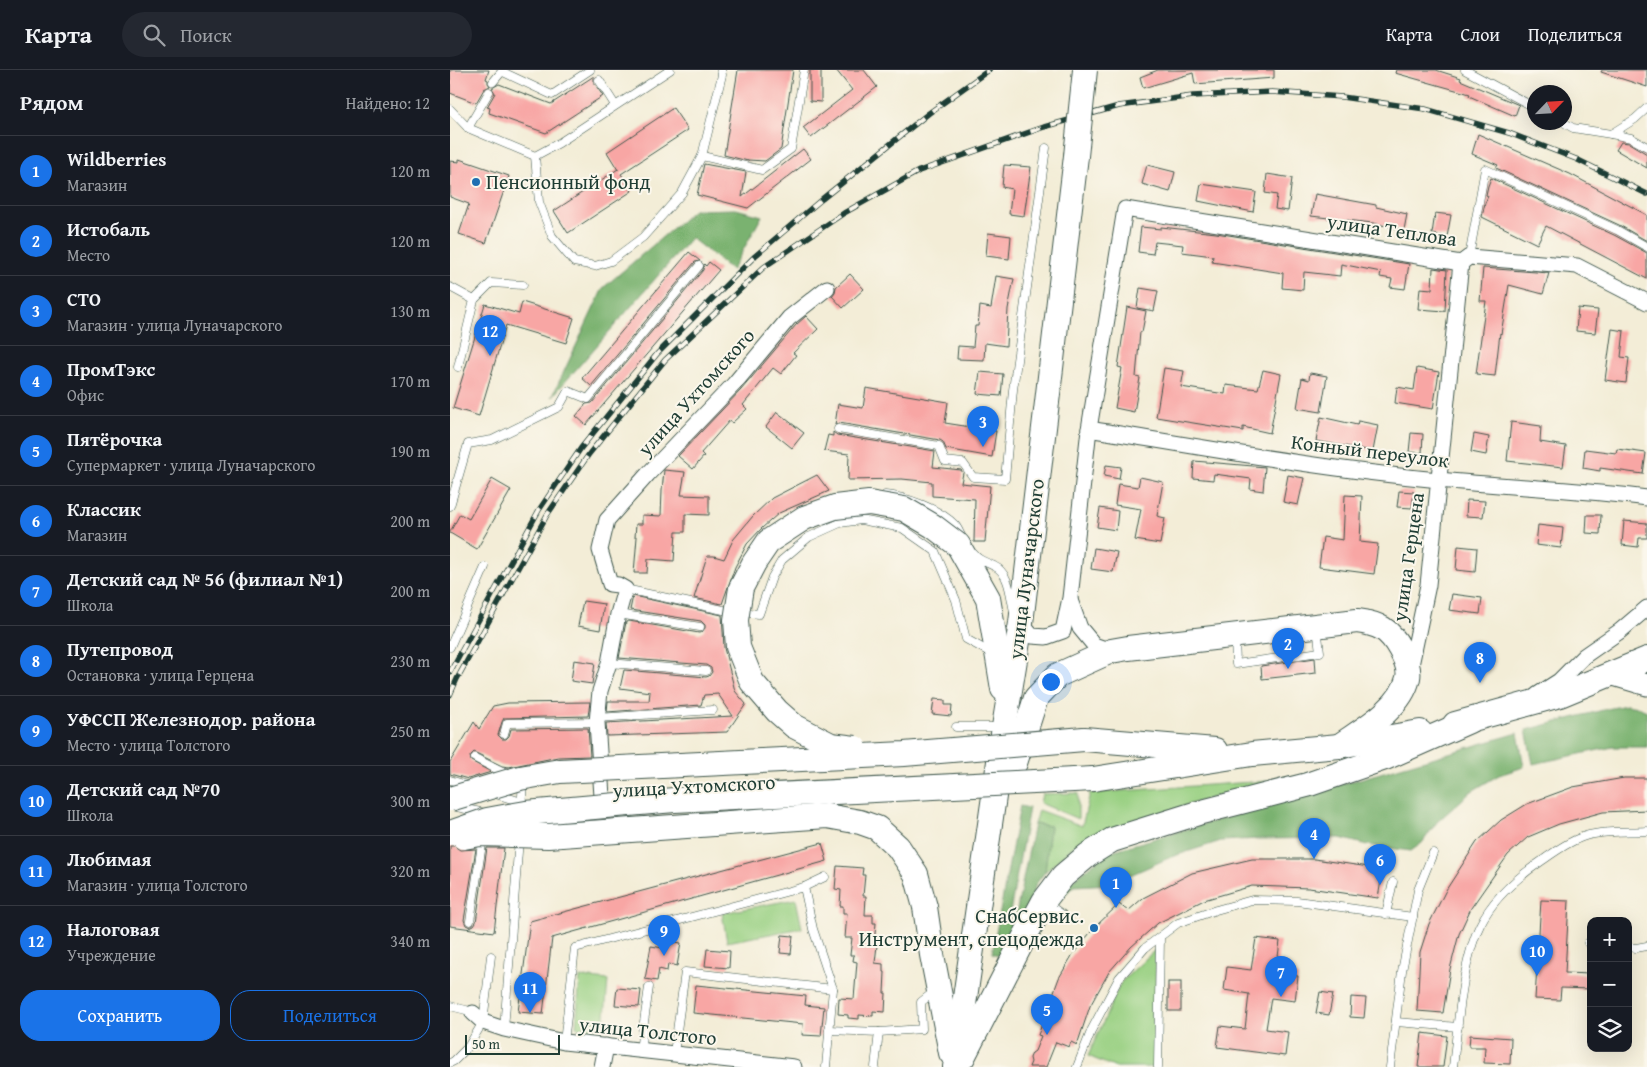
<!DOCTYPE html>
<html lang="ru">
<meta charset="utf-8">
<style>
body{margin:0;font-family:"Gentium Book Plus",serif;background:#242831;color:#f1f3f6}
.controls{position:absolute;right:15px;bottom:15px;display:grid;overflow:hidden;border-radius:10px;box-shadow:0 5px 20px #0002}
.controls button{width:45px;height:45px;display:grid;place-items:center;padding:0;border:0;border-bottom:1px solid #363941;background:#171b24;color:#f1f3f6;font:25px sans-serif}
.compass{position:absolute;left:1077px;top:15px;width:45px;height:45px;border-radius:50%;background:#171b24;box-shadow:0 5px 20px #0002;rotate:65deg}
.scale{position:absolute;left:15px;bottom:12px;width:95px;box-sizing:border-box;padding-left:5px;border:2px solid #1f3d34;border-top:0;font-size:14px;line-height:18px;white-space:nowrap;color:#1f3d34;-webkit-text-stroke:4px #fbf7ec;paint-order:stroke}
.you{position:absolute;left:600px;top:611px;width:18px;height:18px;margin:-12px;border:4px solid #fff;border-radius:50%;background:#1a73e8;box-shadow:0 0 0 8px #1a73e833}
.badge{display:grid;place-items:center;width:32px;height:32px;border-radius:50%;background:#1a73e8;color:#fff;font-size:16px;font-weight:700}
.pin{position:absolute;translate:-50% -41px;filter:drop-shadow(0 1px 2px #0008)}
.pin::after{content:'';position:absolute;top:26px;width:18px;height:15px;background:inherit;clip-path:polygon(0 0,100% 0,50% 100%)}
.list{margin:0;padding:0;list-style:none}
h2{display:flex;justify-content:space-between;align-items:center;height:65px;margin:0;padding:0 20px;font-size:21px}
h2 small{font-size:16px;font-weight:400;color:#9ea1a6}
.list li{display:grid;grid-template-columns:32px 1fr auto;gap:15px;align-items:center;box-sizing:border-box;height:70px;padding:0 20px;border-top:1px solid #363941}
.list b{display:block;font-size:19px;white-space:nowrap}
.list p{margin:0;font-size:16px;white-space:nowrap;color:#9ea1a6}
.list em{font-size:16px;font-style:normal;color:#9ea1a6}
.actions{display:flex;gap:10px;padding:15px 20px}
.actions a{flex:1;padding:11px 0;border:1px solid #1a73e8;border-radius:20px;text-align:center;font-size:18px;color:#1a73e8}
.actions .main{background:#1a73e8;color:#fff}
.icon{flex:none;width:28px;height:28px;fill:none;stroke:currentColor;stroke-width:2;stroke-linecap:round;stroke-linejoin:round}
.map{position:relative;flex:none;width:1197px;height:997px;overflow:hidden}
header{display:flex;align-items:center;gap:30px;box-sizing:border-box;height:70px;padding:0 25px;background:#171b24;border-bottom:1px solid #363941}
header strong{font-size:24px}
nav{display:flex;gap:28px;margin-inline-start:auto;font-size:18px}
.search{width:350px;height:45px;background:#242831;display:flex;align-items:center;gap:12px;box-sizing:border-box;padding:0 18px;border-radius:28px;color:#9ea1a6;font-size:19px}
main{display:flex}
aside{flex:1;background:#171b24}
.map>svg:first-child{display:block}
.green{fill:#99d082;stroke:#5c865b}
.forest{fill:#7ab270;stroke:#4c7852}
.building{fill:#f8a6a4}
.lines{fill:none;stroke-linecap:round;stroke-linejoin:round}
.lane-casing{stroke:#3f574c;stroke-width:9}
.street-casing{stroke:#3f574c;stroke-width:17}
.secondary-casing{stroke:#3f574c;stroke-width:23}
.primary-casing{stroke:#3f574c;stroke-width:26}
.lane{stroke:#fff;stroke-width:8}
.street{stroke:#fff;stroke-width:15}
.secondary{stroke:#fff;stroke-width:21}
.primary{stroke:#fff;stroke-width:24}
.rail-casing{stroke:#1f3d34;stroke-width:5.5}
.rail{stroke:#fbf7ec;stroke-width:4;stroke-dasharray:11;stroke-linecap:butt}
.primary-bridge-casing{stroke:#3f574c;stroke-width:26;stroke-linecap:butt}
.primary-bridge{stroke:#fff;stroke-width:24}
.poi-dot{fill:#1f6fb2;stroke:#fbf7ec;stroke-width:2}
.labels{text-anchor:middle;stroke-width:4;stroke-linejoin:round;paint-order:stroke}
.poi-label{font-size:20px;fill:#1f3d34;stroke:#fbf7ec;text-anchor:start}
.street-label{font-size:20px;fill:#1f3d34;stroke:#fbf7ec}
</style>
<header>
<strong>Карта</strong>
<div class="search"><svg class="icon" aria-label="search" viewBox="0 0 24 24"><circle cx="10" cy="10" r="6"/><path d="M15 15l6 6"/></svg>Поиск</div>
<nav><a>Карта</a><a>Слои</a><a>Поделиться</a></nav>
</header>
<main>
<aside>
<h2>Рядом<small>Найдено: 12</small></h2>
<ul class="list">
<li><span class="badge">1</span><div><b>Wildberries</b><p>Магазин</p></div><em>120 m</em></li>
<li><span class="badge">2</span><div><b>Истобаль</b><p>Место</p></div><em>120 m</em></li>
<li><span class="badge">3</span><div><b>СТО</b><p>Магазин · улица Луначарского</p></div><em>130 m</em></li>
<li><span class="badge">4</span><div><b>ПромТэкс</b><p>Офис</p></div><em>170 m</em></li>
<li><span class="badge">5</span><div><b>Пятёрочка</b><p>Супермаркет · улица Луначарского</p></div><em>190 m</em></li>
<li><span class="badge">6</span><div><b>Классик</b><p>Магазин</p></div><em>200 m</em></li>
<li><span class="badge">7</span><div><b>Детский сад № 56 (филиал №1)</b><p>Школа</p></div><em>200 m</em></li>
<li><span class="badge">8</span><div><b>Путепровод</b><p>Остановка · улица Герцена</p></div><em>230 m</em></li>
<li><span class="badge">9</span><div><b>УФССП Железнодор. района</b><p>Место · улица Толстого</p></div><em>250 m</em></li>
<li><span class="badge">10</span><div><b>Детский сад №70</b><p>Школа</p></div><em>300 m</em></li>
<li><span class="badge">11</span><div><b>Любимая</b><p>Магазин · улица Толстого</p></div><em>320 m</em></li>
<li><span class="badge">12</span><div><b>Налоговая</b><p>Учреждение</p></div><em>340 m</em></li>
</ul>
<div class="actions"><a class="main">Сохранить</a><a>Поделиться</a></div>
</aside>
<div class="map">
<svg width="1197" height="997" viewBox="0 0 1197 997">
<rect width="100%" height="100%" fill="#fbf7ec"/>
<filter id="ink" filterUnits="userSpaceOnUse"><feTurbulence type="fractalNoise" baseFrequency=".02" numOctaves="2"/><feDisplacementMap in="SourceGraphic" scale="10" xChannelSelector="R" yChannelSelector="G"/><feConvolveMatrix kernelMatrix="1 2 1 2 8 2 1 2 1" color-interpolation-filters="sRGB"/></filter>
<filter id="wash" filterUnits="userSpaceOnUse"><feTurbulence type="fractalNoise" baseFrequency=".0096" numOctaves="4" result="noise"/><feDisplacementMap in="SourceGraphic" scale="20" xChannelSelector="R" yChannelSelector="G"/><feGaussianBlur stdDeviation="1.12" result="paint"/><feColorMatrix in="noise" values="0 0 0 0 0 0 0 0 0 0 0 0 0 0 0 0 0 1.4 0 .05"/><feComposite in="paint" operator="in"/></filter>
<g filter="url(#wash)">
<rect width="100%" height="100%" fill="#f3edd7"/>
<g class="green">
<polygon points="818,711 680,752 637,769 624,776 595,802 600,756 584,754 588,740 632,756 640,723"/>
<polygon points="628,723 628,749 590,733 592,724"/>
<polygon points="346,829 352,858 277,872 272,843"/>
<polygon points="706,879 705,997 664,997 638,986 671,912"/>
<polygon points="130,907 158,910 154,959 126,957"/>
</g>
<g class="forest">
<polygon points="286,139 312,146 282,200 241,168 102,327 153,218 244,140"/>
<polygon points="1176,635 1188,637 1197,641 1197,677 1163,677 1083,694 1076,660 1157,639"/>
<polygon points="1068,663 1074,697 1049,705 1022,721 987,752 972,773 961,781 917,775 890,768 809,769 771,771 721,787 660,814 624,816 610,829 607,830 605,824 658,782"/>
<polygon points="570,736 579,738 559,848 565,870 553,887 542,883"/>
<polygon points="584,754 600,756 595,802 586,814 570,859 565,849"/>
</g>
<g id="blocks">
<g class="building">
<polygon points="0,0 39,0 36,9 38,10 38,13 40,16 34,19 26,33 0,23"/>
<polygon points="288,0 343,0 331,79 315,91 298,90 298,91 274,85"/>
<polygon points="360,0 371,0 371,32 360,31"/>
<polygon points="386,0 414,0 427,17 361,68 353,58 402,20"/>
<polygon points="708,0 824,0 824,8 745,14 743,3 693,18 690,7"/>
<polygon points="946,0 986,0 1011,8 1010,10 1069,35 1065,46 1019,26 1020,24 945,3"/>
<polygon points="1152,0 1197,0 1197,17 1151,2"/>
<polygon points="144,6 144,13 153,26 96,63 39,43 40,38 37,37 45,23 42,18 49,14 101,34"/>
<polygon points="223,38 238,60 171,104 182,121 118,163 104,141 168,99 168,100 157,82"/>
<polygon points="1028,64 1120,104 1197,145 1197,171 1169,155 1046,98 1048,95 1022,84"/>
<polygon points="1171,72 1179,73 1197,84 1197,98 1166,80"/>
<polygon points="353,79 361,89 298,138 247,125 254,94 296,102 292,127"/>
<polygon points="9,89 59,106 36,173 9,164 19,134 0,127 0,91 9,92"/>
<polygon points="554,95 581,97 574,146 559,144 562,119 552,117"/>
<polygon points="697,95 725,102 720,122 692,114"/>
<polygon points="817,104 842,108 838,141 825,139 827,125 815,123"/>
<polygon points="1041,108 1164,165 1197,183 1197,209 1096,156 1087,174 1032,147 1035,133 1038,126 1036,125 1038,116"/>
<polygon points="751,114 806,122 803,142 748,131"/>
<polygon points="865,124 926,135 926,137 957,144 954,160 923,153 861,146"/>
<polygon points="985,143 1001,145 997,167 982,164"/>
<polygon points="691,157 711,159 711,157 766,163 959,194 955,219 940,217 942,209 930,207 931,202 891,194 890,206 854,202 853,220 832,218 833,203 762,192 763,186 732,182 733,175 705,172 703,184 688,182"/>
<polygon points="538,163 561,166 559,189 536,186"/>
<polygon points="239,182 250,191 245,192 141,316 132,308"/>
<polygon points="259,192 269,200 136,355 126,346 136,334 142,333 253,200 254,194 256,196"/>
<polygon points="983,198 997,200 995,241 968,239 970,218 982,219"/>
<polygon points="1033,198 1099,203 1093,224 1059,215 1051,264 1050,263 1045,306 1026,304 1036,231 1030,231"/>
<polygon points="400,204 414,219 393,238 382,226 385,222 386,217"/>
<polygon points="546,206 564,209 558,239 556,276 535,273 534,290 507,289 508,276 523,277 525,256 528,256 530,236 541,238"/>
<polygon points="690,218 708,221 704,241 687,238"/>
<polygon points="72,232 124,248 116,273 56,255 29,346 3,338 35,234 69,244"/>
<polygon points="677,237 696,241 692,262 690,262 686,307 690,308 684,342 665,338 672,298 668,297"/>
<polygon points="1128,238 1148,240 1145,263 1126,261"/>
<polygon points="356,246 368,259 343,283 346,285 331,304 323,298 293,335 297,339 282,353 280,350 251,383 254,386 243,399 228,386 291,320 346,255"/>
<polygon points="1162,259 1174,261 1171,287 1179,288 1176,313 1155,310"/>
<polygon points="714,298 734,301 731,317 775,324 776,315 808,319 813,300 831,304 820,363 793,357 793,361 706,347"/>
<polygon points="967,298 989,302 983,339 945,333 947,317 964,320"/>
<polygon points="530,302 553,304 551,326 527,324"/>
<polygon points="860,303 877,306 871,342 847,338 852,308 859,310"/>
<polygon points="416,318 498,332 495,353 546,361 542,387 496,379 493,372 490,370 389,353 385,355 388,334 413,338"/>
<polygon points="327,342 354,363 342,378 316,357"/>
<polygon points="871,347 907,355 908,351 928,355 923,381 866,371"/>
<polygon points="1061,352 1091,356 1090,372 1116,376 1113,397 1057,391"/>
<polygon points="383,362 387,365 485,381 483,397 511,400 513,403 511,413 540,416 535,472 524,472 525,429 482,426 482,412 452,409 398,410 399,384 374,381 378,365 383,366"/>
<polygon points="961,363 973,364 972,383 959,382"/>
<polygon points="1024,364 1039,367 1036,385 1021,382"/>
<polygon points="1135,379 1166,383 1167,379 1196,383 1193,404 1150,398 1150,401 1133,398"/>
<polygon points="744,391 815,397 813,421 800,419 801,409 764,404 763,410 743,408"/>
<polygon points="656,395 671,397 669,409 654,406"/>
<polygon points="214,400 235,402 231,425 259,426 259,445 235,444 235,462 226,462 224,491 198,489 197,503 184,503 187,467 185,467 186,454 192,454 192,445 211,446 212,421"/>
<polygon points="367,405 379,421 329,443 312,458 297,474 285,497 272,534 244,528 257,486 264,486 274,489 283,470 303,446 322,428"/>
<polygon points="838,405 854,408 848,435 833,432"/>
<polygon points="690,407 713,412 707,446 715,448 710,474 685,470 691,439 665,435 668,414 688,417"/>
<polygon points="42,409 61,420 27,479 0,463 0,462 10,444 19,449"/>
<polygon points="949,421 964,422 962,438 947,437"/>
<polygon points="895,425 912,426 910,472 928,474 924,504 869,497 873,467 893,470"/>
<polygon points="1017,430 1035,431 1033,447 1016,446"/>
<polygon points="650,438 668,441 666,460 647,457"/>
<polygon points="1137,445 1151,445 1150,464 1136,463"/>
<polygon points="1174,451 1197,453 1197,468 1189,468 1188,477 1172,475"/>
<polygon points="1088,455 1113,458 1111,478 1086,475"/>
<polygon points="1008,476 1027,478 1025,502 1006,500"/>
<polygon points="644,478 667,482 663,502 641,499"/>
<polygon points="1002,524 1032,528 1030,544 999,540"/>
<polygon points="183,526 272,545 274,578 285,621 296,634 277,662 157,666 156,653 283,646 268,624 254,625 251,635 157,642 158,631 199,631 200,622 170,618 174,600 256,607 259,606 262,602 261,598 256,595 169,588 176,552 179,551 249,563 252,562 255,558 255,555 251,551 180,540"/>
<polygon points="133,531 154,534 150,560 128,556"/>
<polygon points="865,588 866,603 812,609 811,596"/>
<polygon points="124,590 145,593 142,614 121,611"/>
<polygon points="484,629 495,630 495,635 502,635 501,646 482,644"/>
<polygon points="140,632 138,646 54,648 52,652 48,665 52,669 56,669 59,666 61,659 138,658 140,686 108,687 59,697 52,696 24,682 20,686 21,691 41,702 18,709 0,704 0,692 24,652 29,659 43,636 58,633"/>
<polygon points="1174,708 1197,708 1197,740 1153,742 1109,754 1078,767 1058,785 1021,838 1009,864 1000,899 993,943 967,941 970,882 979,854 996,820 1027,772 1051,750 1077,734 1123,717"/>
<polygon points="372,773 377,791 102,868 93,944 68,942 80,851"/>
<polygon points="0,776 4,776 10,780 26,779 14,850 16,855 20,857 24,855 26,852 37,778 54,778 44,862 0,856"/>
<polygon points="802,789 864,789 933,799 928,828 859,818 802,816 754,830 708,853 681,877 659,902 640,936 627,975 621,972 619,977 606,972 596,997 579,997 581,992 580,988 582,983 585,981 591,966 588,965 609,908 623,884 644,858 669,834 678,841 693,828 742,803"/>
<polygon points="387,796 413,798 412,805 415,805 413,826 416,826 415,845 423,845 423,853 426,853 424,875 427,875 425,893 433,894 433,902 435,902 434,923 436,923 435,942 423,941 423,946 409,945 409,949 398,948 398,945 388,944 389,928 404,929 407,892 403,891 404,885 400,885 402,868 395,868 397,843 393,843 393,836 390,836 391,820 385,819"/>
<polygon points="1091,830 1119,831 1115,903 1141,904 1141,919 1111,918 1110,930 1085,929"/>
<polygon points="332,865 343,866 341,884 330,883"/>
<polygon points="806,868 830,871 826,903 848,906 845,931 821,928 816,959 838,962 835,986 767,977 770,956 795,959 799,924 774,920 777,897 801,900"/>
<polygon points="214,870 231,873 227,896 218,894 217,901 209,899 207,911 195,909 201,876 213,878"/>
<polygon points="257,879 280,881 279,898 255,896"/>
<rect x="718" y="912" width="13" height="29"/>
<polygon points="246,915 356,926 355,935 374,937 371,966 352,965 353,954 243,943"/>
<polygon points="167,918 191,920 189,937 165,935"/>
<polygon points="870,922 883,924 879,945 866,943"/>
<polygon points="901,927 916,928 914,948 900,947"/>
<polygon points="972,963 997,966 993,997 968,997"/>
<polygon points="1020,965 1061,968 1060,994 1034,993 1035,977 1019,977"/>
</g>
</g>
</g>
<g filter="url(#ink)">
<use href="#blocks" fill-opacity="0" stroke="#3f574c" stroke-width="1"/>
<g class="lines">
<defs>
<g id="lane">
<polyline points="271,0 272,5 252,86 312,100 341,79 354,0"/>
<polyline points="1015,0 1084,37"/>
<polyline points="53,2 102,25 140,0"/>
<polyline points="149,10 165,35"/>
<polyline points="43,12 53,0"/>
<polyline points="0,39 18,58 39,22"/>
<polyline points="1113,52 1123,58 1161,64 1185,49 1197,38"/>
<polyline points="18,58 85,86 109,73 220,0"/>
<polyline points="1161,64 1181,68 1197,77"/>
<polyline points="85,86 89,132 102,166 124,192 145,196 161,191 193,167 232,123 252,86"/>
<polyline points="1019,187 1035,99 1167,160 1197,177"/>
<polyline points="0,217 24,230 8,297"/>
<polyline points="24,230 41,213 73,215"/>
<polyline points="388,359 489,376 495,391 513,393 523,407 555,409 563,320 596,78"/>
<path d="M435,425C455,426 491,440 505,455C508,458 510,464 513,469"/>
<polyline points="0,436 18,374 42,370 109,337 118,321 138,329 249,196"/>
<path d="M524,484C529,491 537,492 544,496C560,503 560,526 564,541"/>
<polyline points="175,519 278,541 309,544 322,507 332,490 359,467 390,453 411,450 452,458 485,481 506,530 516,569 543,584"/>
<polyline points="168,544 250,557"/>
<polyline points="785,568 786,594 870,582 867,557"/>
<polyline points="0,577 35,497"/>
<polyline points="159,593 256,601"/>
<polyline points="148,648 263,640"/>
<polyline points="506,657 552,657"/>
<polyline points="54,664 57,653 147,652"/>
<polyline points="25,688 50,701 62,703"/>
<polyline points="0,710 20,716"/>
<polyline points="42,723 72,732"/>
<polyline points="2,736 35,743"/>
<polyline points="71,740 73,712"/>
<polyline points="354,817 363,859 383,919 376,997"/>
<polyline points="596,833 613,845"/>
<polyline points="936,844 943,812"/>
<polyline points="20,851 33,768"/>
<polyline points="1138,873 1141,873"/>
<polyline points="1178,877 1186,878 1197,876"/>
<polyline points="0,936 16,940 23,943"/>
<polyline points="946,952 1008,957"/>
<polyline points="54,959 69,769"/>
<polyline points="379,960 429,962 472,959 471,932 485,921"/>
<polyline points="114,972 125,878 354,817 375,807"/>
<polyline points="190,980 199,917"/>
<polyline points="224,983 235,902 383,919"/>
<polyline points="0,993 4,991 18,977 33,952 41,886"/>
<polyline points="425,997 429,962"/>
<polyline points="627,997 642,959 669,908 695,878 728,853 766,840 802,830 847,831 963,847"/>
<polyline points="708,997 710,867"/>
<polyline points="940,997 952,901 968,820 983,783"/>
<path d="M1003,997C1008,955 1012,892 1030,855C1043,828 1069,806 1093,790C1107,780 1127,766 1144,764C1161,761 1180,762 1197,761"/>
</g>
<g id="street">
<path d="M639,359C756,378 872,399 989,410C1058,417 1128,419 1197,428"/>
<polyline points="620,530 630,558 644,575 661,581"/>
<polyline points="571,553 582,566 596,567 613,561 620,528 639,359 675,139 1011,193 1019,187 1127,196 1197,232"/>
<polyline points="960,600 978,515 1011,193"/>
<polyline points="1087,625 1109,611 1134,586 1170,561 1197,538"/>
<polyline points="156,741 153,741 147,652 150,621 159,593 168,544 175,519 168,515 160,514 150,480 157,450 198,404 284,314 339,248 377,218"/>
<polyline points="23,943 33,952 54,959 114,972 344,997"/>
<polyline points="152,997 156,976"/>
</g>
<polyline id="secondary" points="1160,604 1197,615"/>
<g id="primary">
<polyline points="508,475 538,528 553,619"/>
<polyline points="1005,654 1110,625 1197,589"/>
<polyline points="634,669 765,680"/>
<path d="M565,693L586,628L608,605L661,581L678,578L907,551C929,554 939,559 950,579C954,586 960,599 958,608C951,639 913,659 889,676"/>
<polyline points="643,709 802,684 889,676 970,662"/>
<polyline points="475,837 482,885 501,983"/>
<polyline points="513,987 573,870 594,831 613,806 638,785 662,770 748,743 857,715 935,688 1019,651"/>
<polyline points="505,997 554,657 571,553 626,86"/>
</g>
</defs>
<use href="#lane" class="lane-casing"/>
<use href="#street" class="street-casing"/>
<use href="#secondary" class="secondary-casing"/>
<use href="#primary" class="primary-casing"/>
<use href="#lane" class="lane"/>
<use href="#street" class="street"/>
<use href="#secondary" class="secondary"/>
<use href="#primary" class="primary"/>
<defs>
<g id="rail">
<polyline points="0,602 89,440 131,378 207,284 305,186 372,129 479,43 539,0"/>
<polyline points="0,625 7,609 97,445 139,384 215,290 314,197 394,143 469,101 594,57 669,36 743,26 822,22 892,27 975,39 1059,63 1126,89 1197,124"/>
</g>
</defs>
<use href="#rail" class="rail-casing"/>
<use href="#rail" class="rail"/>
<defs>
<g id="primary-bridge">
<polyline points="626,86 635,0"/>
<polyline points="405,678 381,675 344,656 327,641 302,612 288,577 286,550 291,518 304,493 319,471 354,448 385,437 419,433 454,439 483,456 508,475"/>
<polyline points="0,729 70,708 110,701 454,684 634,669"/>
<polyline points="0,763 37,750 76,743 224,730 643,709"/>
<polyline points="14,767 30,764 98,766 377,746 410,752 427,758 448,777 466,804 475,837"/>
</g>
</defs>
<use href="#primary-bridge" class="primary-bridge-casing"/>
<use href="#primary-bridge" class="primary-bridge"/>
</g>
</g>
<g class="poi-dot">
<circle cx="26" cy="112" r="5"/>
<circle cx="644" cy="858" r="5"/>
</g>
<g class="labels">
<g class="poi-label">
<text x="36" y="119">Пенсионный фонд</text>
<text x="634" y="853" text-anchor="end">СнабСервис.<tspan x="634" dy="23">Инструмент, спецодежда</tspan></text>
</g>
<g class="street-label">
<text transform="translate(942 160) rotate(8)" y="7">улица Теплова</text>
<text transform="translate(246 322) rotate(-48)" y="7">улица Ухтомского</text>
<text transform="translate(920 381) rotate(7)" y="7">Конный переулок</text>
<text transform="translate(958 487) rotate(-82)" y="7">улица Герцена</text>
<text transform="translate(576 499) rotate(-83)" y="7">улица Луначарского</text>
<text transform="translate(244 716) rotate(-3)" y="7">улица Ухтомского</text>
<text transform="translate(198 961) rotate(6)" y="7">улица Толстого</text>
</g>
</g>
</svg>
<div class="controls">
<button>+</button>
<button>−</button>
<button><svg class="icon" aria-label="layers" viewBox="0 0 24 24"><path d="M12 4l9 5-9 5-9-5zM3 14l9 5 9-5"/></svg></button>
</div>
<svg class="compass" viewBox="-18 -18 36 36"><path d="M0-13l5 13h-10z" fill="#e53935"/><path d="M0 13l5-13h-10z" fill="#9ea1a6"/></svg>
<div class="scale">50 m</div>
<div class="you"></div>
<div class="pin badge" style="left:666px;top:838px">1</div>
<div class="pin badge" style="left:838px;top:599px">2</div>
<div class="pin badge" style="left:533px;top:377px">3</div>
<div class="pin badge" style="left:864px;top:789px">4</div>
<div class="pin badge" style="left:597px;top:965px">5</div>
<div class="pin badge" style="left:930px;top:815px">6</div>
<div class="pin badge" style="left:831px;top:927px">7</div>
<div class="pin badge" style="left:1030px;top:613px">8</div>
<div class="pin badge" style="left:214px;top:886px">9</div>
<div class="pin badge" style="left:1087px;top:906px">10</div>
<div class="pin badge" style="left:80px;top:943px">11</div>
<div class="pin badge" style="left:40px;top:286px">12</div>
</div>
</main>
